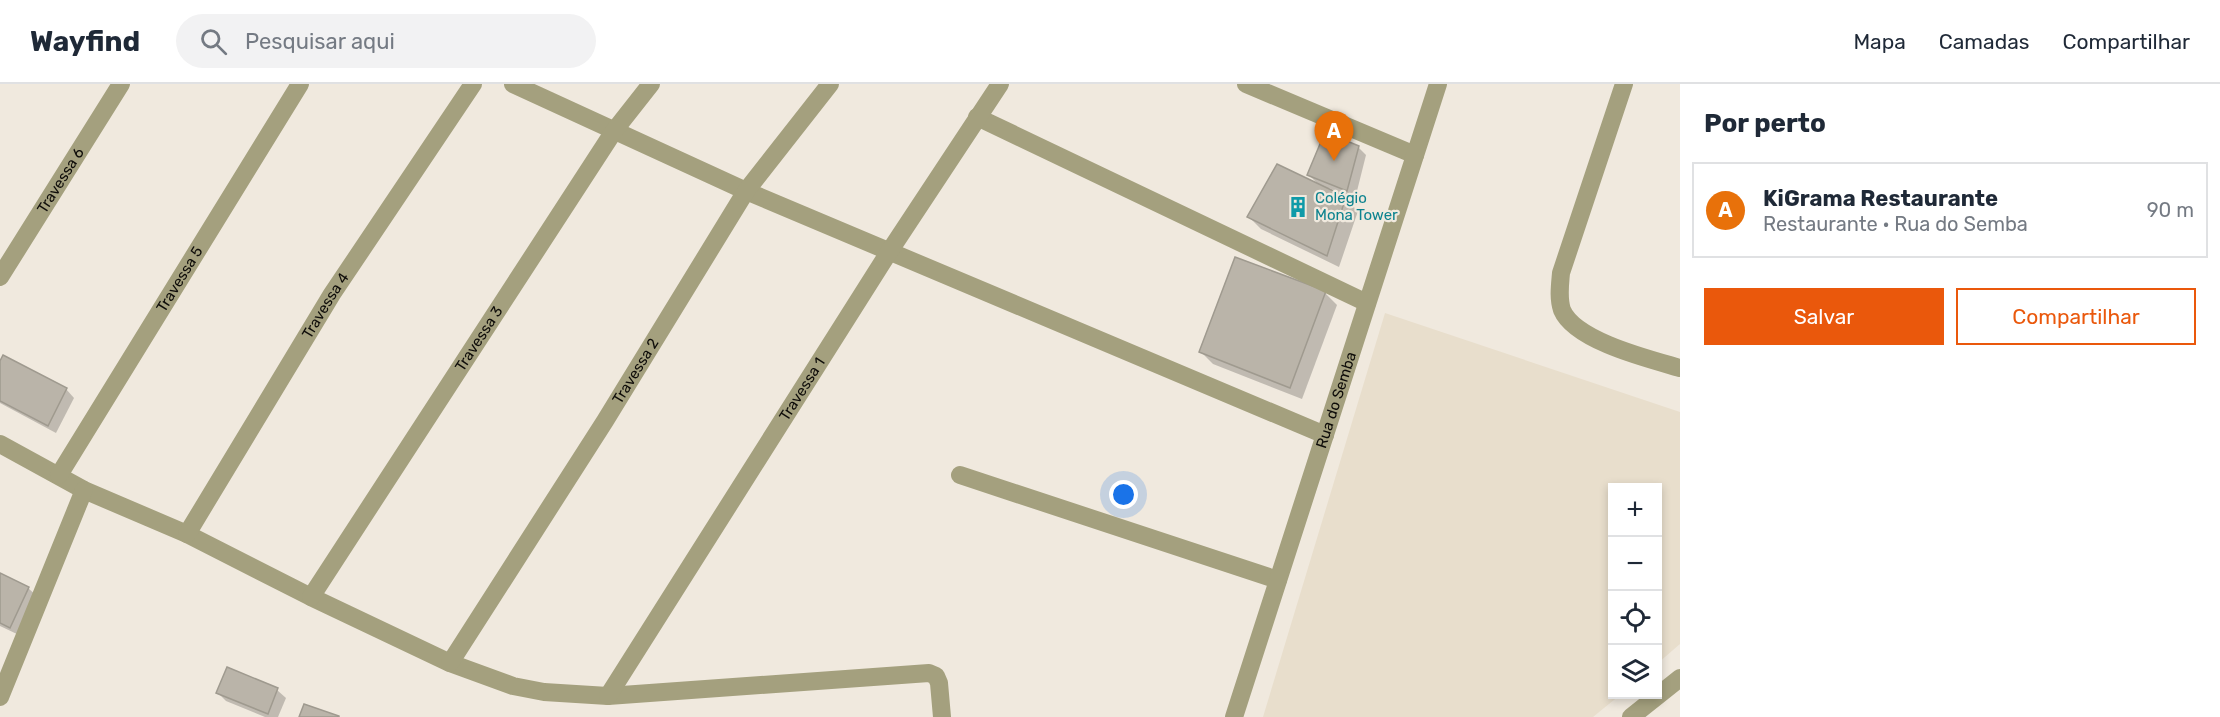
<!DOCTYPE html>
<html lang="pt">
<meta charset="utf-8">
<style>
body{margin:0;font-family:Rubik,sans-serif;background:#f2f2f3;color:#1f2937}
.controls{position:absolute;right:18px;bottom:18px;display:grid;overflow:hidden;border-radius:0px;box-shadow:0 3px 9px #0003}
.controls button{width:54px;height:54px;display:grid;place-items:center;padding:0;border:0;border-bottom:2px solid #e0e1e3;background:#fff;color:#1f2937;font:30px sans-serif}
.you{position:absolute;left:1124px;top:411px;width:21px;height:21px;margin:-15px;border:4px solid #fff;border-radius:50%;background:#1a73e8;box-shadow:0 0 0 9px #1a73e833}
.badge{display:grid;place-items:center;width:39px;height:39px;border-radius:50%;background:#ea580c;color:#fff;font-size:20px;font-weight:700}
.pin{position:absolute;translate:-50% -50px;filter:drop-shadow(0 2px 3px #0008)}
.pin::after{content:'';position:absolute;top:32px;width:21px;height:18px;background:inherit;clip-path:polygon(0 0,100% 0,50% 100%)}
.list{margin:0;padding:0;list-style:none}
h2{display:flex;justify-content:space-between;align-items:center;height:78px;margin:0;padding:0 24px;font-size:26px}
h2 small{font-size:20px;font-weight:400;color:#747a83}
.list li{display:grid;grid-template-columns:39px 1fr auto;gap:18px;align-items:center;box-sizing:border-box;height:96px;margin:0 12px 12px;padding:0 12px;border:2px solid #e0e1e3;border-radius:0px}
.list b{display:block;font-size:22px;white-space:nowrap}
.list p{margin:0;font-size:20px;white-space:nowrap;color:#747a83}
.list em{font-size:20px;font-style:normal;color:#747a83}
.actions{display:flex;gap:12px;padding:18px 24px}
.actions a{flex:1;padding:14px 0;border:2px solid #ea580c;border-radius:0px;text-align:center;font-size:21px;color:#ea580c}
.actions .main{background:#ea580c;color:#fff}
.icon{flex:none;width:33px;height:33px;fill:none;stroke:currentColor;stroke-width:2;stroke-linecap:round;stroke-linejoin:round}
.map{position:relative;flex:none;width:1680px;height:633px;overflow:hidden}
header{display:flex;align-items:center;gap:36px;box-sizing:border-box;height:84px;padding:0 30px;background:#fff;border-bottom:2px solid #e0e1e3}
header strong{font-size:28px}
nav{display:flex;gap:33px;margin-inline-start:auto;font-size:21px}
.search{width:420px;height:54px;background:#f2f2f3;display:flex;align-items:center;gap:15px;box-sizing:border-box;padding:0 21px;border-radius:33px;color:#747a83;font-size:22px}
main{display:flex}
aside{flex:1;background:#fff}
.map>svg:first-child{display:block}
.built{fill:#e8decc}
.shadow{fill:#0003}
.building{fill:#bab4a9;stroke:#9f9a8f;stroke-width:1.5}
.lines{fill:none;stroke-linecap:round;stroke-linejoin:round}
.minor{stroke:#a4a07e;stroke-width:18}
.tertiary{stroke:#a4a07e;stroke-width:18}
.labels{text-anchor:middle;stroke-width:4.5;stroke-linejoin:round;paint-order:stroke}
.street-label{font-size:15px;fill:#0e0c09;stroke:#f0e9de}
.culture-label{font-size:15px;fill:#0d838f;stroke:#f0e9de;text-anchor:start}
</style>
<header>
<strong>Wayfind</strong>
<div class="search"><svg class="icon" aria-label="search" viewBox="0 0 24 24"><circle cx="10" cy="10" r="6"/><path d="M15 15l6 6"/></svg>Pesquisar aqui</div>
<nav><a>Mapa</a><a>Camadas</a><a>Compartilhar</a></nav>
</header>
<main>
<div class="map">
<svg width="1680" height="633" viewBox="0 0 1680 633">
<rect width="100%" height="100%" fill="#f0e9de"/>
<polygon class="built" points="1385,229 1680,328 1680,560 1658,579 1658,404 1612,404 1612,610 1620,611 1593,633 1263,633"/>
<g class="shadow">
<polygon points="1358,63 1366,71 1355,115 1329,104 1328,106 1345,115 1358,127 1339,183 1261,145 1249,133 1320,102 1309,91"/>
<polygon points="1325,209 1337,221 1302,315 1213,280 1201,268"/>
<polygon points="0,280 66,305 74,314 56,349 0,319"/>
<polygon points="0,491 28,504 37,512 19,551 0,542"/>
<polygon points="228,585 277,606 286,614 278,633 265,633 226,617 218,609"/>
</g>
<g class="building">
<polygon points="1325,48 1359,62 1347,107 1307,91"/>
<polygon points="1277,80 1346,113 1327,172 1247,133"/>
<polygon points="1235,173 1326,207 1290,304 1199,268"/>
<polygon points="3,271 67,304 48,342 0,317 0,277"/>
<polygon points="0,489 29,503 10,544 0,539"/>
<polygon points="227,583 278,604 268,630 216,609"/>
<polygon points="304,620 339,632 339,633 299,633"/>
</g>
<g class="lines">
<g class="minor">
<polyline points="513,0 746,107 1325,351"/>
<polyline points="1246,0 1415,71"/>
<path d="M1624,0L1561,189C1560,201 1558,214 1562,226C1575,257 1649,275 1680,284"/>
<polyline points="977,33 1367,219"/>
<path id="s1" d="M0,193L121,0"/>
<polyline points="0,360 84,406 187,450 311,513 450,579 513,602 544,608 608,612 929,589 936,592 939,599 942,633"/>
<path id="s2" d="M59,391L300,0"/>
<polyline points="960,391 1278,496"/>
<path id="s3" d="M187,450L332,210L473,0"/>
<path id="s4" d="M311,513L614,47L651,0"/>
<path id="s5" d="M450,579L605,337L746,107L830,0"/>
<path id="s6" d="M608,612L889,168L1000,0"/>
<polyline points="0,613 84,406"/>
</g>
<g class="tertiary">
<path id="s7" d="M1234,633L1438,0"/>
<polyline points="1631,633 1680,594"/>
</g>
</g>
<defs>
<symbol id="building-bare" viewBox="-9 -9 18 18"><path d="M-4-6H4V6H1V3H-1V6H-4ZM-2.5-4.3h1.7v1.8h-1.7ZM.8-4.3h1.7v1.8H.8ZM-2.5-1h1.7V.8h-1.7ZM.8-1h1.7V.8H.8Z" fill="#0f9aa8" stroke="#f0e9de" stroke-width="2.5" paint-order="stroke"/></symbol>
</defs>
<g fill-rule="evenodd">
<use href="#building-bare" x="1283" y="108" width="30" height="30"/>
</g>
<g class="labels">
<g class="street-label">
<text dy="5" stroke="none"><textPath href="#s1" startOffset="114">Travessa 6</textPath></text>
<text dy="5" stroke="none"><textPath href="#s2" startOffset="230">Travessa 5</textPath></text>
<text dy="5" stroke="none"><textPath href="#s3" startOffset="267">Travessa 4</textPath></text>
<text dy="5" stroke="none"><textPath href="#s4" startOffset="308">Travessa 3</textPath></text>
<text dy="5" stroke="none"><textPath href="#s5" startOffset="346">Travessa 2</textPath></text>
<text dy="5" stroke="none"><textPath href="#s6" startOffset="363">Travessa 1</textPath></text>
<text dy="5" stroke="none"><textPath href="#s7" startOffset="333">Rua do Semba</textPath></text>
</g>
<g class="culture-label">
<text x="1315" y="119">Colégio<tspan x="1315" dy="17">Mona Tower</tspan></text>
</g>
</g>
</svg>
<div class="controls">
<button>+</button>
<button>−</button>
<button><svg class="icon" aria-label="locate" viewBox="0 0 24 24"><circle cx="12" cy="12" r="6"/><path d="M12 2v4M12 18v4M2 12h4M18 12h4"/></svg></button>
<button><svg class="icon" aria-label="layers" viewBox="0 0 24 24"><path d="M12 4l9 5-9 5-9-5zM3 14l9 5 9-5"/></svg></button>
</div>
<div class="you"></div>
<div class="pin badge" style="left:1334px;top:77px;background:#e8710a">A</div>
</div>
<aside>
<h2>Por perto<small></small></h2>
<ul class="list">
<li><span class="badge" style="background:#e8710a">A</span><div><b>KiGrama Restaurante</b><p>Restaurante · Rua do Semba</p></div><em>90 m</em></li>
</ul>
<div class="actions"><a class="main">Salvar</a><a>Compartilhar</a></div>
</aside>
</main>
